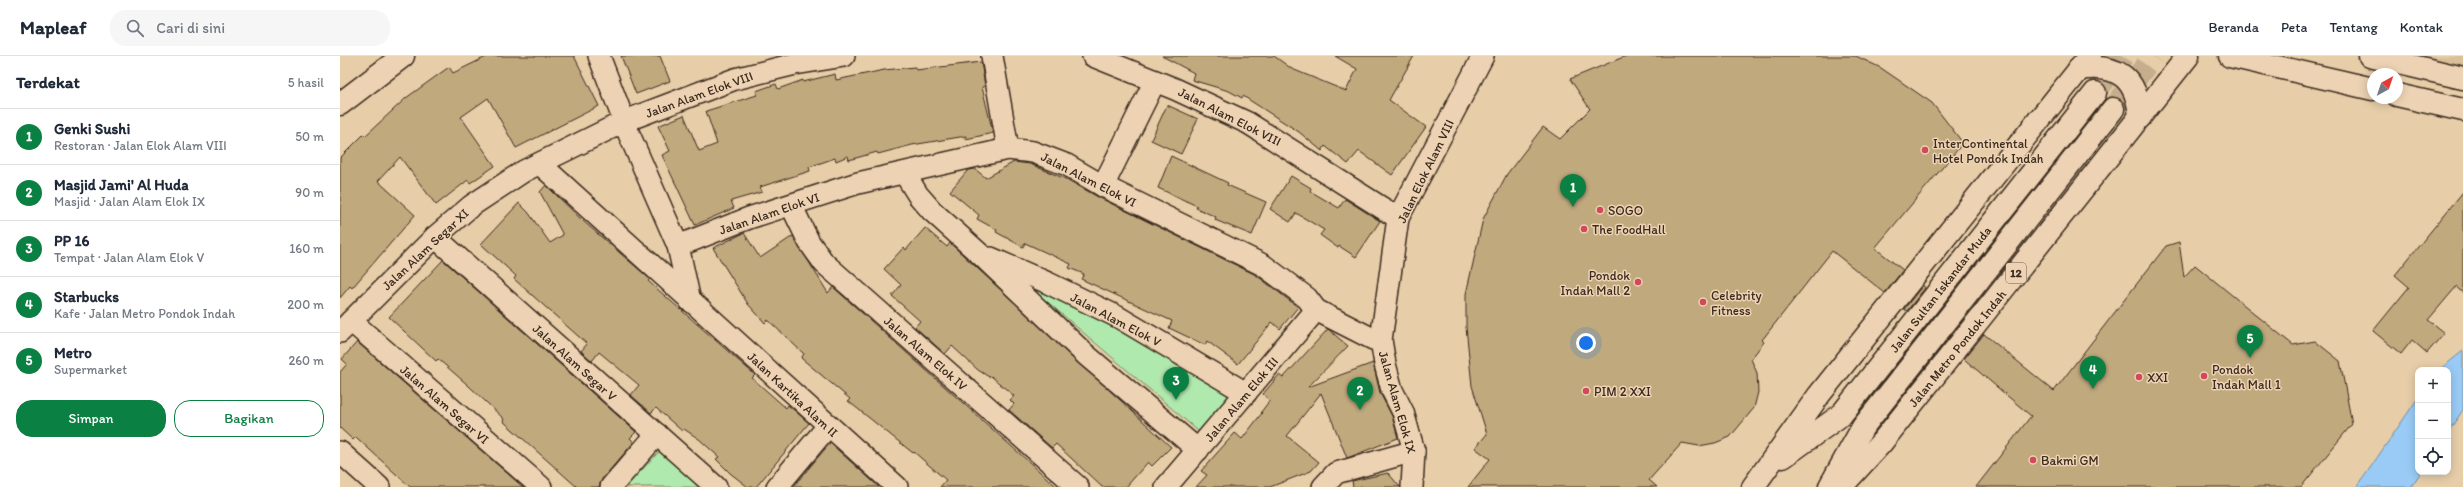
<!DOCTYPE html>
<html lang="id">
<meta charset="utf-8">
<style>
body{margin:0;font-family:Itim,sans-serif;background:#f6f6f7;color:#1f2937}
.controls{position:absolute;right:12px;bottom:12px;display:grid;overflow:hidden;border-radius:8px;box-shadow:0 2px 10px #0003}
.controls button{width:36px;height:36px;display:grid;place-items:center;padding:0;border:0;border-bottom:1px solid #e0e1e3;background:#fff;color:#1f2937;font:20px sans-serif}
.compass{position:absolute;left:2027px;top:12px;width:36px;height:36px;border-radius:50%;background:#fff;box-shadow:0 2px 10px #0003;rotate:40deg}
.you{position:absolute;left:1246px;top:287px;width:14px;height:14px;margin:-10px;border:3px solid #fff;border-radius:50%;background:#1a73e8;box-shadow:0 0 0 6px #1a73e833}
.badge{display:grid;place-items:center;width:26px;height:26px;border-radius:50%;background:#0b8043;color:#fff;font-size:13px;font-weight:700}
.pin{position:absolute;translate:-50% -33px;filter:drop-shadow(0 1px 2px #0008)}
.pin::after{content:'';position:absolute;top:21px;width:14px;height:12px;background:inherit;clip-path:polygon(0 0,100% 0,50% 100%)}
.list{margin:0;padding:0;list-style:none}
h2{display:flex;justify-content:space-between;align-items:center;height:52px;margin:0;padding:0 16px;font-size:17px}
h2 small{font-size:13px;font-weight:400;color:#747a83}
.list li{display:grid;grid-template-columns:26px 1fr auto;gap:12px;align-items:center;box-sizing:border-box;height:56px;padding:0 16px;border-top:1px solid #e0e1e3}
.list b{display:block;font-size:15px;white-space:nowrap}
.list p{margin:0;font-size:13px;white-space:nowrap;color:#747a83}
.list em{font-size:13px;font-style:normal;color:#747a83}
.actions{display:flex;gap:8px;padding:12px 16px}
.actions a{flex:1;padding:9px 0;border:1px solid #0b8043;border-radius:16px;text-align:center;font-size:14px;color:#0b8043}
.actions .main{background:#0b8043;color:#fff}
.icon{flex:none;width:22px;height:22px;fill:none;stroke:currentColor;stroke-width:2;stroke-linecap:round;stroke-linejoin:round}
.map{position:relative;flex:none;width:2123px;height:431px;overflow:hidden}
header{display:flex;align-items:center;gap:24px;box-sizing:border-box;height:56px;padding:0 20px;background:#fff;border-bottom:1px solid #e0e1e3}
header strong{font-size:19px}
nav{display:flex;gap:22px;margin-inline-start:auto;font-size:14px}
.search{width:280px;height:36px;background:#f6f6f7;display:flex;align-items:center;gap:10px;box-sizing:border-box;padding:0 14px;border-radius:16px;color:#747a83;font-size:15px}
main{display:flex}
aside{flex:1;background:#fff}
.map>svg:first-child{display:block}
.built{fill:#d9c099}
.green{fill:#b0e9ad;stroke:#768a66}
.water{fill:#99cbf6;stroke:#738ba0}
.building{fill:#c1a97e;stroke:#3b2a1e}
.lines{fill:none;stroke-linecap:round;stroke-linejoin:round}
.trunk-tunnel{stroke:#c5ad8d;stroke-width:22;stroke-dasharray:22 11;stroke-linecap:butt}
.minor-casing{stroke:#3b2a1e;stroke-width:24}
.secondary-casing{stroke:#3b2a1e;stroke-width:25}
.trunk-casing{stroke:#3b2a1e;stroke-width:25}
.minor{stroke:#edd3b4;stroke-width:21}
.secondary{stroke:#edd3b4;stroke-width:22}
.trunk{stroke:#edd3b4;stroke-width:22}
.poi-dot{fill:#d1495b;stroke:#edd3b4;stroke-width:1.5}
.labels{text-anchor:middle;stroke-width:3;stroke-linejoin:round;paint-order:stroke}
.shield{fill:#edd3b4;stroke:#705d4b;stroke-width:1}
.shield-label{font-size:12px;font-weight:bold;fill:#3b2a1e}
.street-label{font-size:13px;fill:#3b2a1e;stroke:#edd3b4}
.poi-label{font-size:13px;fill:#3b2a1e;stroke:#edd3b4;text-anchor:start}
</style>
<header>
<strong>Mapleaf</strong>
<div class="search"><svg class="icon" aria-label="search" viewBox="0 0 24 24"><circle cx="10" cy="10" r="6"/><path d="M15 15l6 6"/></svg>Cari di sini</div>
<nav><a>Beranda</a><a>Peta</a><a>Tentang</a><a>Kontak</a></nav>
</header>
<main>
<aside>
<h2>Terdekat<small>5 hasil</small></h2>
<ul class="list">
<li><span class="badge">1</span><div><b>Genki Sushi</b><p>Restoran · Jalan Elok Alam VIII</p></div><em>50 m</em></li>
<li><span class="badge">2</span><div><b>Masjid Jami' Al Huda</b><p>Masjid · Jalan Alam Elok IX</p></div><em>90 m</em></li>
<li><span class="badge">3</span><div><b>PP 16</b><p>Tempat · Jalan Alam Elok V</p></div><em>160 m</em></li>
<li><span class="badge">4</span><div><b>Starbucks</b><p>Kafe · Jalan Metro Pondok Indah</p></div><em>200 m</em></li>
<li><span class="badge">5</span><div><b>Metro</b><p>Supermarket</p></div><em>260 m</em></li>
</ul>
<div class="actions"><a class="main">Simpan</a><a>Bagikan</a></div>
</aside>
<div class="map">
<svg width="2123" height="431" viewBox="0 0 2123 431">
<rect width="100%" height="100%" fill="#e7cea9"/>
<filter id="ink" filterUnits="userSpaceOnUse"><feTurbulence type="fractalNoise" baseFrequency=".025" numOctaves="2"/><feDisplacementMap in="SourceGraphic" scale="8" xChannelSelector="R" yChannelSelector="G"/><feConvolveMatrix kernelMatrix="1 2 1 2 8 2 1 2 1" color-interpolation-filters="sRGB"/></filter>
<g filter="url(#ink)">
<polygon class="built" points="2037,0 2123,0 2123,23"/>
<g class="green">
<polygon points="661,206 897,337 864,380"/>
<polygon points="328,386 376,431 286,431"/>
</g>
<g class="water">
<polygon points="2123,295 2123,354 2108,376 2108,314 2099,314"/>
<polygon points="2078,342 2078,416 2081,416 2071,431 2017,431"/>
</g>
<g class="building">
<polygon points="148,0 234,0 259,50 176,92 148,42 121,61 155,110 130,127 128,124 96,149 60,101 38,125 75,159 12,232 10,230 0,242 0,102 24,78 25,80 66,42 109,11 113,17"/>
<polygon points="281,0 320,0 330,25 296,38"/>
<polygon points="822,0 934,0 952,13 1006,35 1017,13 995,0 1074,0 1049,44 1086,71 1052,119 1019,95 1008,108 985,90 982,95 959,76 903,40 902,42 889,35 852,24 854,17"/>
<polygon points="1286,0 1516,0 1541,12 1592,47 1623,87 1535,192 1563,214 1545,237 1492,195 1422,284 1424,286 1411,303 1417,317 1418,336 1414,352 1390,381 1375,387 1359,390 1342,387 1309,424 1317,431 1128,431 1150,403 1135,392 1147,378 1132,330 1126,271 1126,238 1143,163 1167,118 1203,71 1220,83 1250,53 1230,23"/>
<polygon points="641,6 645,30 642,31 653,77 626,83 626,80 572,89 538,98 537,96 509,104 508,100 496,105 495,102 469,111 470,115 420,131 422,136 391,145 394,152 355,169 322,99 330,95 318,70 344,59 359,95 377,88 366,55 417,39 416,35 436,28 438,33 463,24 463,26 495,18 496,24 544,14 575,11 576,14"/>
<polygon points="827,49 858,63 841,98 811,84"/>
<polygon points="831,100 888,127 887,129 926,146 912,179 875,164 876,161 856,152 857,150 818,132"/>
<polygon points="674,106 690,108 728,124 758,141 916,219 958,251 940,273 932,266 898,308 867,285 865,289 829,272 832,265 741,223 744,218 729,212 731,208 685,187 683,191 656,176 657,174 637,163 639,159 610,135 628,114 635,113 646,122"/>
<polygon points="951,120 971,132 970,135 999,152 1005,143 1040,165 1016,201 999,190 998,192 980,179 984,174 956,157 950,166 930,153"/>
<polygon points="206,129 243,165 310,223 308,225 415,319 412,322 446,352 448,349 469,367 416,431 408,431 390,417 376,403 379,401 359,383 344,373 342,375 316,352 311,357 291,339 299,329 259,296 252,305 241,295 247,288 174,223 176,220 141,188 179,147 188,156 210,187 223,179 200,136"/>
<polygon points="2123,136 2123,237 2116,231 2088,264 2104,277 2087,297 2072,284 2061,298 2033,275 2069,231 2055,219"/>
<polygon points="585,172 607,191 610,187 831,391 812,410 808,406 786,431 762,431 716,388 712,392 669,354 674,348 670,344 674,340 651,320 649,321 638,314 612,290 605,298 575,271 580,265 552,240 561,229 544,213 564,191 566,194"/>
<polygon points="404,177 420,202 453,180 488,237 493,231 717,431 600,431 606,424 574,396 573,397 508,345 510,343 461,302 464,298 428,264 425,267 408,248 373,192"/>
<polygon points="1839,186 1844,221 1855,209 1953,289 1975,285 2000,305 2012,368 1961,431 1636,431 1691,360 1624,303 1644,278 1714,335 1826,190"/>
<polygon points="103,204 296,376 290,382 294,386 262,423 259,431 237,431 163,365 164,363 129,330 98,303 96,305 49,261"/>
<polygon points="1583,229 1585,232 1567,255 1564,253"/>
<polygon points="988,273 1008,290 968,331 1033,307 1040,337 1052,360 1058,382 1007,402 981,337 947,380 979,406 971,415 930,431 856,431 867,419 861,415 877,397 895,377 902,383 922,357 921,356 930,344 923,338 939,319 943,322"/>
<polygon points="17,286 183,431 70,431 16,381 13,384 0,372 0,316 7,308 2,303"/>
<polygon points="490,387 539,431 453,431"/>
<polygon points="1048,417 1060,431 1013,431 1012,425"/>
</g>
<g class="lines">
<g class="trunk-tunnel">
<polyline points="1755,37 1783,0"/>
<polyline points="1773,53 1813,0"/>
</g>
<defs>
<g id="minor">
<polyline points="259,0 289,78 338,190 350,245"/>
<polyline points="652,0 668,93"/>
<polyline points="753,0 835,33 908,67 1058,162"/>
<polyline points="200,108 557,431"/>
<polyline points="565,118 578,139 592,155 641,199 746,299 858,394"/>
<polyline points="763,130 815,25"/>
<polyline points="451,149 469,186 484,207 738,431"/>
<polyline points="95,181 376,431"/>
<polyline points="338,190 409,162 518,127 668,93 693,96 727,109 763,130 923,209 967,242 976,254 1033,283 1041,284"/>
<polyline points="651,202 708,227 778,261 906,337"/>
<polyline points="11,265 201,431"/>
<polyline points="0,276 95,181 131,150 184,115 285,65 395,23 455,8 504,0"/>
<polyline points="0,396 39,431"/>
<polyline points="271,431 317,378"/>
<polyline points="437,431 488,370"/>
<polyline points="826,431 976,254"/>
<polyline points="983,431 996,417 1074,395"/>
<polyline points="1072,431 1074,395 1063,356 1052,334 1045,308 1041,284 1058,162 1143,0"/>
</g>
<g id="secondary">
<polyline points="1890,0 2033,33"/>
<polyline points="2030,0 2123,22"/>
<polyline points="2057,39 2123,54"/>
<polyline points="0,48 63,0"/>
</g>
<g id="trunk">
<path d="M1739,13C1778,7 1797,22 1800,61"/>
<polyline points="1443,401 1501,359 1755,37"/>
<polyline points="1490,430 1523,371 1773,53"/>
<polyline points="1413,431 1479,339 1750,0"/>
<polyline points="1501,431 1542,386 1848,0"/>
</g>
</defs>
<use href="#minor" class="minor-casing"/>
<use href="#secondary" class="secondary-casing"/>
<use href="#trunk" class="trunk-casing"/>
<use href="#minor" class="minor"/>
<use href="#secondary" class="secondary"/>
<use href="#trunk" class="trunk"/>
</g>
</g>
<g class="poi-dot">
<circle cx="1585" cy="94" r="4"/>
<circle cx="1260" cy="154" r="4"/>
<circle cx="1244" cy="173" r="4"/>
<circle cx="1298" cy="226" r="4"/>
<circle cx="1363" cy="246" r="4"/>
<circle cx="1864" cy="320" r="4"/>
<circle cx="1799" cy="321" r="4"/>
<circle cx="1246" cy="335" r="4"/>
<circle cx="1693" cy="404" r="4"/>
</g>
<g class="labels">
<rect class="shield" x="1666" y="207" width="20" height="20" rx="3"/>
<g class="shield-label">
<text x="1676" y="221">12</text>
</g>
<g class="street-label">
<text transform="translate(359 38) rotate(-20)" y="5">Jalan Alam Elok VIII</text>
<text transform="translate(890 60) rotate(27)" y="5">Jalan Alam Elok VIII</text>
<text transform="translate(1085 115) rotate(-64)" y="5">Jalan Elok Alam VIII</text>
<text transform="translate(749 123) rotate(27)" y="5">Jalan Alam Elok VI</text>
<text transform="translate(429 157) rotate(-19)" y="5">Jalan Alam Elok VI</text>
<text transform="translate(85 193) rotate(-43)" y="5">Jalan Alam Segar XI</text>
<text transform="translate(1600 233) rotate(-52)" y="5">Jalan Sultan Iskandar Muda</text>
<text transform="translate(776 263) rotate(28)" y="5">Jalan Alam Elok V</text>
<text transform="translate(1617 292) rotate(-51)" y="5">Jalan Metro Pondok Indah</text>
<text transform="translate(586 297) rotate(41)" y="5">Jalan Alam Elok IV</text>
<text transform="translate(235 306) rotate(42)" y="5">Jalan Alam Segar V</text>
<text transform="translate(453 338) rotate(43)" y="5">Jalan Kartika Alam II</text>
<text transform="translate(901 343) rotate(-50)" y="5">Jalan Alam Elok III</text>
<text transform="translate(1058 346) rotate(74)" y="5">Jalan Alam Elok IX</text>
<text transform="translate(105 348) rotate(41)" y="5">Jalan Alam Segar VI</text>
</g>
<g class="poi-label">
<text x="1593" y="92">InterContinental<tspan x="1593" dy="15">Hotel Pondok Indah</tspan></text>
<text x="1268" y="159">SOGO</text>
<text x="1252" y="178">The FoodHall</text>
<text x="1290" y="224" text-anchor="end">Pondok<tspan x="1290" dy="15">Indah Mall 2</tspan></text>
<text x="1371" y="244">Celebrity<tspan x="1371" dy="15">Fitness</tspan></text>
<text x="1872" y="318">Pondok<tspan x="1872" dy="15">Indah Mall 1</tspan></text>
<text x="1807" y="326">XXI</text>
<text x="1254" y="340">PIM 2 XXI</text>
<text x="1701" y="409">Bakmi GM</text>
</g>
</g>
</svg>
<div class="controls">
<button>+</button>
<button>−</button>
<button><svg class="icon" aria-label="locate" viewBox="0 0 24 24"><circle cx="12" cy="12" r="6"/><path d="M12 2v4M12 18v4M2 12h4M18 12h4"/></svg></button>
</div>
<svg class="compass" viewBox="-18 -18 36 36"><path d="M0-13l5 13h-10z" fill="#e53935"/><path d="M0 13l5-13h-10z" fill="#747a83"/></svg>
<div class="you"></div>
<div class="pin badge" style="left:1233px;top:151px">1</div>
<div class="pin badge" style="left:1020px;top:354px">2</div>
<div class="pin badge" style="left:836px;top:344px">3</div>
<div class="pin badge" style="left:1753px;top:333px">4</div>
<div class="pin badge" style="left:1910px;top:302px">5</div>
</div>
</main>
